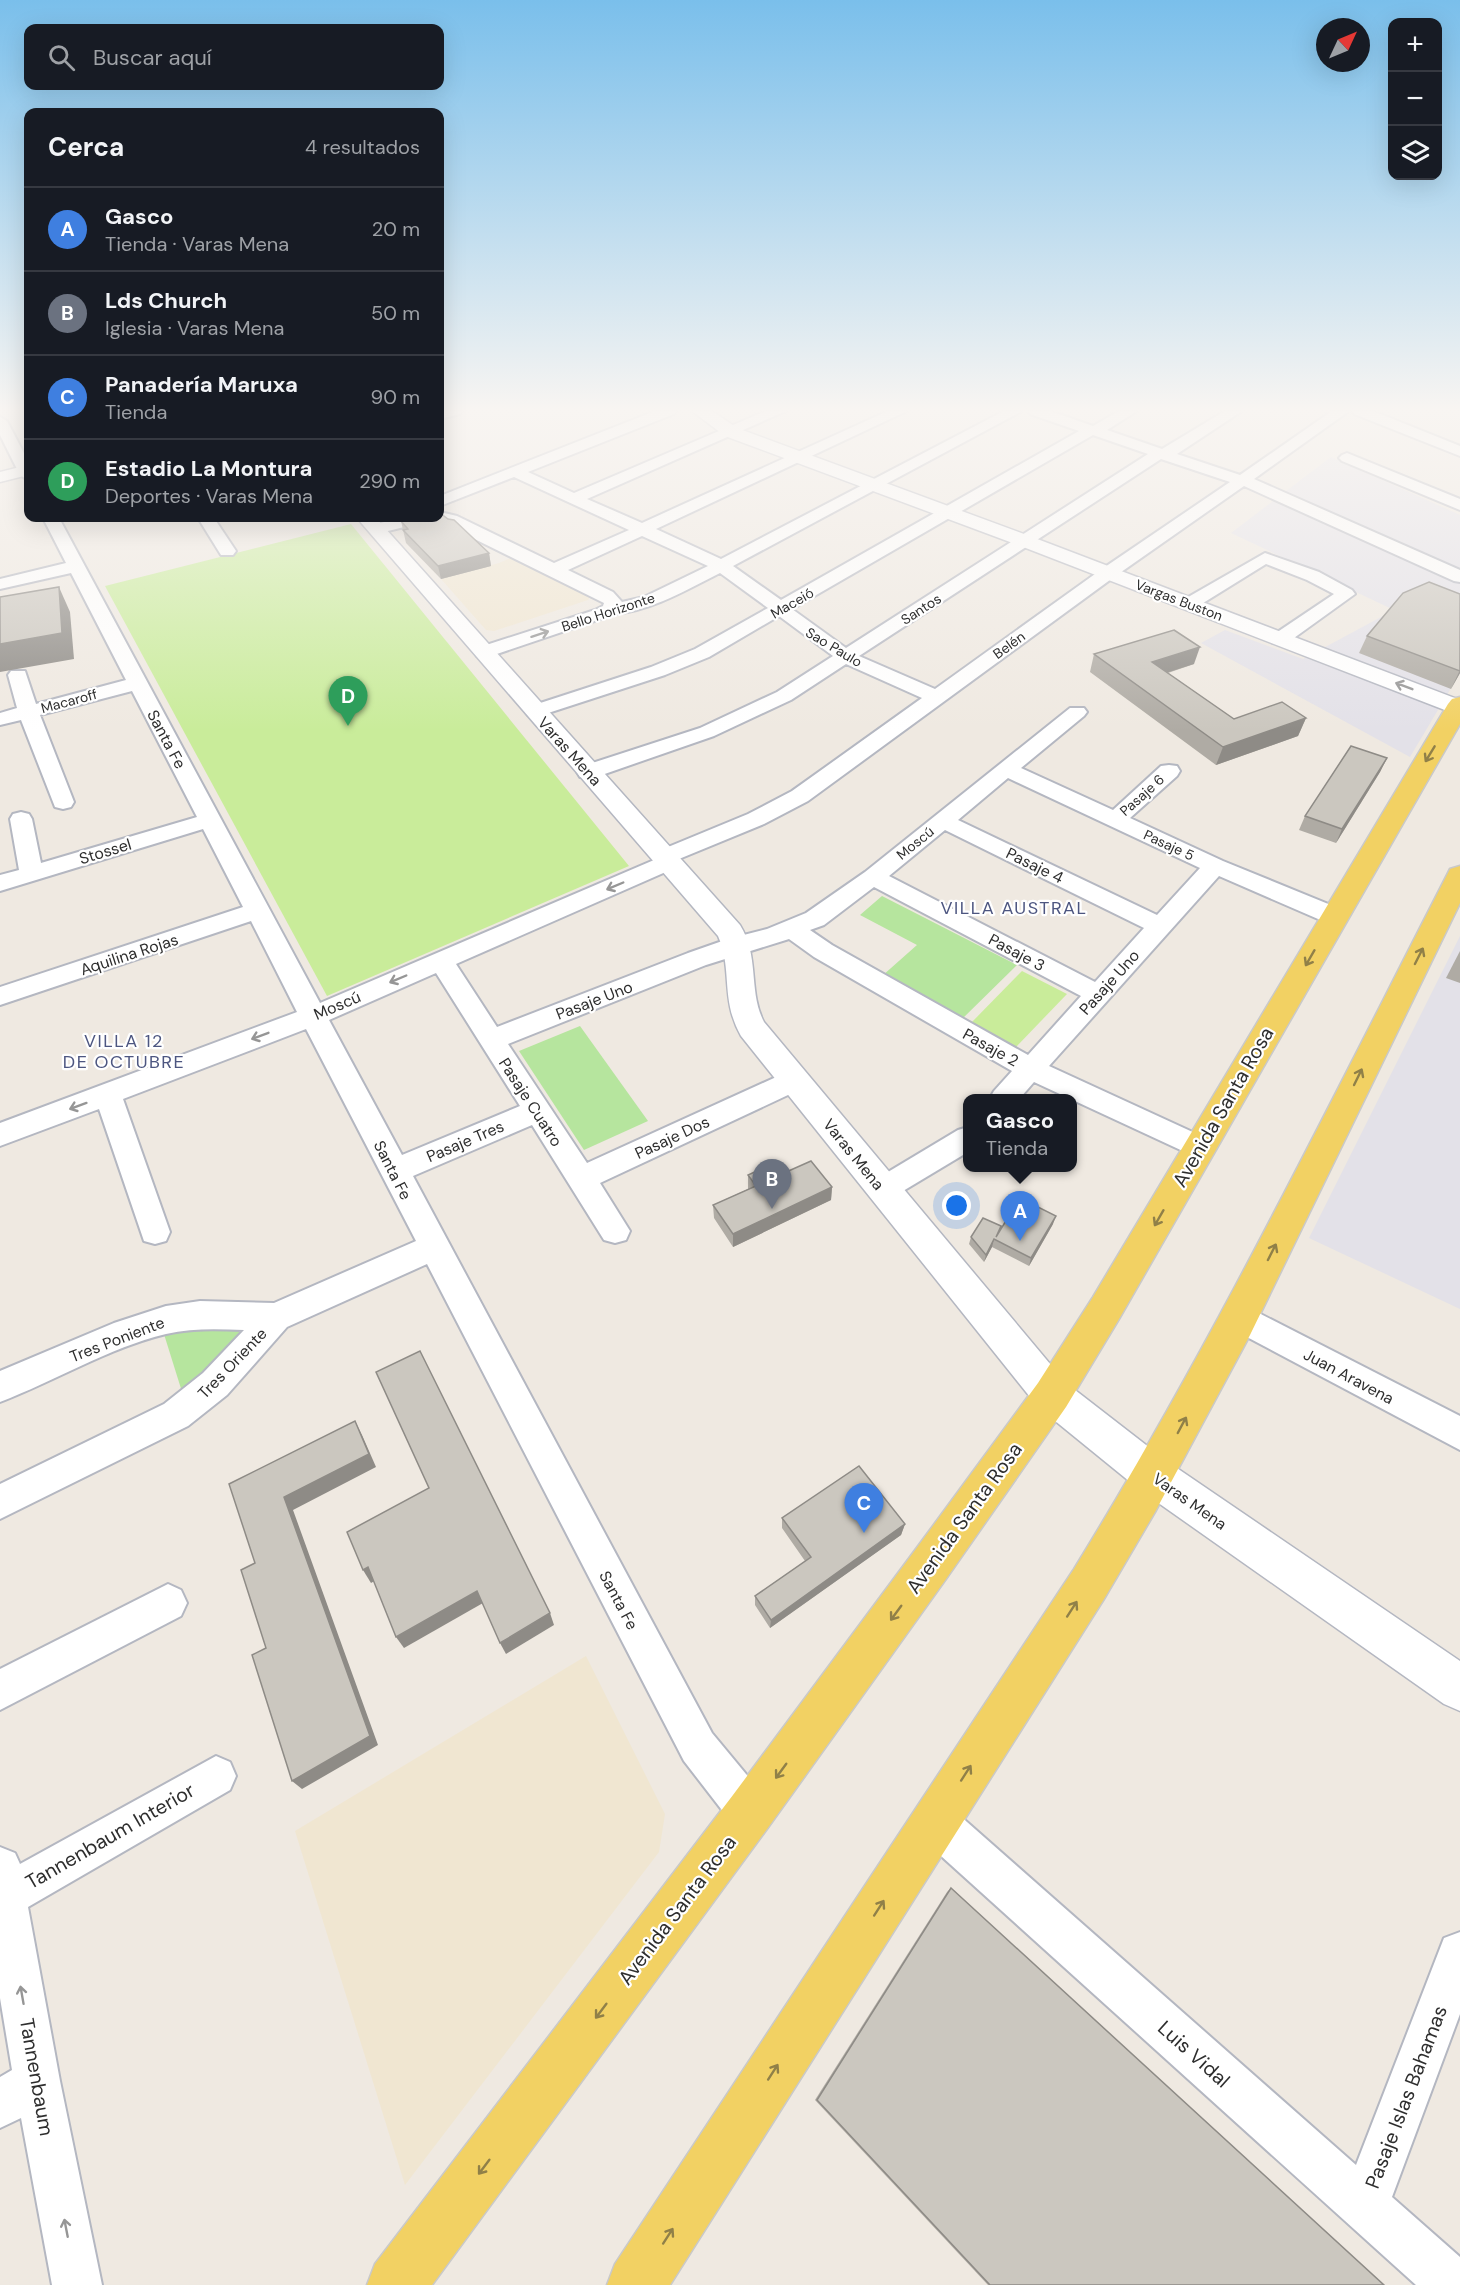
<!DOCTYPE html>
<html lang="es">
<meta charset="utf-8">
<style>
body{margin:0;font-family:"DM Sans",sans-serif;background:#242831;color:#f1f3f6}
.controls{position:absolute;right:18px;top:18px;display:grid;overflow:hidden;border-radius:12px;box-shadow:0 6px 24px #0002}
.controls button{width:54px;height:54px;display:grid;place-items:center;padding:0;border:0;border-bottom:2px solid #363941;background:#171b24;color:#f1f3f6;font:30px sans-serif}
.compass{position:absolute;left:1316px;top:18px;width:54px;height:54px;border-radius:50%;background:#171b24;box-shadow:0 6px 24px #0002;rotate:46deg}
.you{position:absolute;left:957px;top:1206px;width:21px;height:21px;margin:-15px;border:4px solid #fff;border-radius:50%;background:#1a73e8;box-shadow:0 0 0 9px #1a73e833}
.badge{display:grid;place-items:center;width:39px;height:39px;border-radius:50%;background:#4264fb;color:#fff;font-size:20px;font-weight:700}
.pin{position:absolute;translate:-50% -50px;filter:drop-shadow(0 2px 3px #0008)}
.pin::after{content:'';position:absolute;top:32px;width:21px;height:18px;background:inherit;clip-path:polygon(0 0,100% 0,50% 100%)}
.popup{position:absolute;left:963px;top:1094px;width:114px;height:78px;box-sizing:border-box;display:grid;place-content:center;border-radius:12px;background:#171b24;filter:drop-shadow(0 2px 4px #0005);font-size:20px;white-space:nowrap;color:#9ea1a6}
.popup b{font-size:22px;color:#f1f3f6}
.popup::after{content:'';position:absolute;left:50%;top:100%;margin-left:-12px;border:12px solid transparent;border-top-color:#171b24}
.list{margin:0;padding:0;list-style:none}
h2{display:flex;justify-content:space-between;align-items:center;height:78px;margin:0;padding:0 24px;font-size:26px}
h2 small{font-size:20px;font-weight:400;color:#9ea1a6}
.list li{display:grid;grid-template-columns:39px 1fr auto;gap:18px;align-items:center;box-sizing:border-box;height:84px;padding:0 24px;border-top:2px solid #363941}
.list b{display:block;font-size:22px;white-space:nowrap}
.list p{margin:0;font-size:20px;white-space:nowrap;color:#9ea1a6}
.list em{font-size:20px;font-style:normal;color:#9ea1a6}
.icon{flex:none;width:33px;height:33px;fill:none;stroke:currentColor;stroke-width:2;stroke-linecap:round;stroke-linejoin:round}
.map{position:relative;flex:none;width:1460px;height:2285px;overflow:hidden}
.search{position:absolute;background:#171b24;box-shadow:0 6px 24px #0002;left:24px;top:24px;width:420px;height:66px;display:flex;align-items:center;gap:15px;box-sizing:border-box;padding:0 21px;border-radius:12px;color:#9ea1a6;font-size:22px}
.panel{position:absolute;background:#171b24;box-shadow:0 6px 24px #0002;left:24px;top:108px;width:420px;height:414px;border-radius:12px}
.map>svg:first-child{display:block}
.industrial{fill:#e3e1e8}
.education{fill:#f0e6d1}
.green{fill:#b6e59e}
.pitch{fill:#c9ec9a}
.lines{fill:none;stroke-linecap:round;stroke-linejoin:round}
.minor-casing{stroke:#b4b7c1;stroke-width:4}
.tertiary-casing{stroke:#b4b7c1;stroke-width:3}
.primary-casing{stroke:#c9c9c9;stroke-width:3}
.minor{fill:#fff;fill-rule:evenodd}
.tertiary{fill:#fff;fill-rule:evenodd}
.primary{fill:#f2d163;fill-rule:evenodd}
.wall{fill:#afaba4}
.shaded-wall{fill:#8e8b86}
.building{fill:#cbc7bf;stroke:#8e8b86;stroke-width:1.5}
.oneway{stroke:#969696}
.oneway2{stroke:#908048}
.labels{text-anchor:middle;stroke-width:4.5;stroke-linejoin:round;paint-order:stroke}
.far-street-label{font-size:14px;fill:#2e2e2e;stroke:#fff}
.street-label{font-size:16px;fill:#2e2e2e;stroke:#fff}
.neighbourhood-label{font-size:18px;letter-spacing:1.5px;fill:#4d5680;stroke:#fff}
.near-street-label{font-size:20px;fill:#2e2e2e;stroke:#fff}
</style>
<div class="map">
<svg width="1460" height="2285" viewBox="0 0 1460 2285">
<rect width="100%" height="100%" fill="#efe9e1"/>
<g class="industrial">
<polygon points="1331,457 1460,515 1460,673 1410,757 1201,643 1225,630 1303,659 1394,610 1231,533"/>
<polygon points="1460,936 1460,1309 1309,1238"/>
</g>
<g class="education">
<polygon points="513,557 590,597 588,600 494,631 486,630 441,579 499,563"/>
<polygon points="586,1656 665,1814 659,1852 405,2185 295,1831"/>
</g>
<g class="green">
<polygon points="882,896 1017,965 961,1020 882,976 917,945 860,915"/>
<polygon points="580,1026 648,1121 584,1150 519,1051"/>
<polygon points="163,1331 239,1331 239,1341 183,1395"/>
</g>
<g class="pitch">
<polygon points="351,524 629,866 327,996 105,586"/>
<polygon points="1022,971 1067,994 1016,1047 971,1023"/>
</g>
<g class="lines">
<defs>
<g id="minor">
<polygon points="440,411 462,411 460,414 440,419"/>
<path d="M655,411H676L674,414L528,472L574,493L766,411H786L587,499L642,523L888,411H907L656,529L721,559L1004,411H1022L733,566L781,600L1079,431L1030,414L1028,411H1050L1093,426L1119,411H1137L1107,430L1162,449L1225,411H1242L1177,454L1240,475L1332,411H1349L1254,479L1460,570V582L1454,581L1244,486L1114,577L808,801L764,824L679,859L681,862L677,867L456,964L497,1027L688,953L728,939L767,929L806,913L865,872L1070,708H1084L1087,712L1084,716L1021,768L1113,810L1161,766L1169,765L1177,766L1180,771L1177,776L1130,818L1223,861L1343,910L1346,916L1343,922L1334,924L1325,922L1219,876L1049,1066L1210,1140L1214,1148L1210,1156L1200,1159L1034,1082L1020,1098H990L994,1091L1012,1071L814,957L789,939L706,965L508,1044L587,1163L785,1073L795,1070L805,1073L809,1080L805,1087L600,1183L630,1231L626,1240L615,1243L604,1240L532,1125L413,1176L712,1733L765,1797L771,1812L765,1827L750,1833L735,1827L684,1761L427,1264L287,1327L227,1395L188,1426L0,1519V1484L164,1404L203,1373L244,1330C217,1329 191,1328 166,1334C108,1348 55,1381 0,1402V1371L114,1323L166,1306L200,1301L274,1303L416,1241L306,1029L123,1099L170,1232L166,1241L155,1244L144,1241L99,1109L0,1146V1123L297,1012L251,921L0,1005V987L243,907L203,829L0,891V875L19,870L10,819L13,814L21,812L29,814L32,819L41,863L197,817L132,691L40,715L74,802L71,807L63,809L55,807L21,720L0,725V713L17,708L8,675L11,671H25L36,704L126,680L71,573L0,589V579L66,563L43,518H59L320,1003L654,860L653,857L656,852L748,814L792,791L922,698L846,664L791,700L714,736L596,777L588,778L580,777L577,772L580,767L700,728L777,692L833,656L779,616L709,657L665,675L542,715H528L525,711L528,707L651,667L695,649L768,608L720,573C686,590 653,610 615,614L491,656H477L475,652L477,648L595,610L603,606L604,603L432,518H440V512L457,516L554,563L629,530L514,477L440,506V496ZM1093,435L1148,454L846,648L792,609ZM1161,459L1230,482L1102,569L935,689L859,656ZM642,536L708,566L644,597L622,602L613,592L568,570ZM1008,778L1200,868L1157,915L958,820ZM945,830L1144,928L1095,982L889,876ZM874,887L1081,996L1028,1055L832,945L810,930L824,925ZM436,973L520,1106L402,1155L329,1020Z"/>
<polygon points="1352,411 1373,411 1460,446 1460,456 1354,414"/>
<polygon points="0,417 7,421 28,461 28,480 20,475 0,435"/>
<polygon points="1347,453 1460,499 1460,510 1342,461 1339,458 1342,455"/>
<polygon points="198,518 214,518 236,551 233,555 221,555"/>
<polygon points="403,518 430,518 428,521 376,534 368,529 370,525"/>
<polygon points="1265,553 1319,572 1352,590 1355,594 1287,643 1273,643 1271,639 1273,635 1334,594 1307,580 1266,564 1195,608 1183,608 1180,604 1183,600"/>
<polygon points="968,1127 968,1152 893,1197 883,1201 873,1197 868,1189 873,1181 958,1130"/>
<polygon points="1239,1303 1460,1416 1460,1450 1228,1327 1223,1317 1228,1307"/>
<polygon points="168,1584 181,1590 187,1603 181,1616 0,1710 0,1669"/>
<polygon points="216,1756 230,1762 236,1776 230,1790 28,1907 60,2081 102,2285 52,2285 21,2118 0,2128 0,2077 12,2070 0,1998 0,1847 15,1853 20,1864"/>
<polygon points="935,1801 950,1807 1356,2165 1444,1938 1460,1932 1460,2014 1392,2197 1460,2257 1460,2285 1416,2285 920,1837 914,1822 920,1807"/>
</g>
<g id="tertiary">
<polygon points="692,411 712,411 737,428 1032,537 1460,700 1460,713 1450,712 1018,545 725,436"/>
<polygon points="28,465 28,475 0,482 0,472"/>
<path d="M357,518H376L740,925C760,957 748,991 764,1022L1066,1383L1168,1462L1460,1661V1711L1444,1704L1140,1490L1038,1407L741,1036C720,999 733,970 718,936Z"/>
</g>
<g id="primary">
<polygon points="1460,697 1460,724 1119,1319 1066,1407 946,1579 767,1829 432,2285 367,2285 375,2264 733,1795 916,1549 1038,1383 1093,1297 1448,704 1452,699"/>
<path d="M1460,866V903L1250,1335L1155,1512L1104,1599L670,2285H607L615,2264L1074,1569C1212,1345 1327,1109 1447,875L1450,869Z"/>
</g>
</defs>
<use href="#minor" class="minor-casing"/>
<use href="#tertiary" class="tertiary-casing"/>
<use href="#primary" class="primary-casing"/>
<use href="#minor" class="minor"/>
<use href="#tertiary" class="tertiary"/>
<use href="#primary" class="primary"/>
</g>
<g class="wall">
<polygon points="401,521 489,553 491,566 441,579 406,543"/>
<polygon points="1460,594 1460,673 1451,689 1359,653 1367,636"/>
<polygon points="1094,654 1194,664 1168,673 1234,719 1306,718 1298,736 1216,765 1090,672"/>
<polygon points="1387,758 1380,772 1336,843 1299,830 1305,816"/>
<polygon points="1460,951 1460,983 1446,978"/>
<polygon points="784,1173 832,1187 831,1200 733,1247 714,1218 713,1205 748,1189 748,1175"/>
<polygon points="1053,1224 1029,1266 992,1247 984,1262 969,1244 971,1237 1000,1230"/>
<polygon points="782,1518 905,1524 901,1535 770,1628 755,1605 755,1596 805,1561 782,1528"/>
<polygon points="951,1888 1384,2285 988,2285 815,2100 947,1892"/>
</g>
<g class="shaded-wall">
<polygon points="489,553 491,566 441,579 438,566"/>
<polygon points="59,587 70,612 74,659 0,672 0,644"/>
<polygon points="1200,647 1194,664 1147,679 1152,662"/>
<polygon points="1460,670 1460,673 1451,689"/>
<polygon points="1306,718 1298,736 1216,765 1223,747"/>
<polygon points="1387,758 1380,772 1336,843 1342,829"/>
<polygon points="832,1187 831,1200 733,1247 733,1234"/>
<polygon points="1056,1216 1053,1224 1029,1266 1031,1258"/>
<polygon points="994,1239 992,1247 984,1262 986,1255"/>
<polygon points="355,1421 362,1435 376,1467 293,1510 378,1745 302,1789 292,1781 284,1497"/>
<polygon points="905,1524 901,1535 770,1628 771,1620"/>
<polygon points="368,1567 376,1580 371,1583 363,1570"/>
<polygon points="477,1591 483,1603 404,1648 396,1637"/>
<polygon points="550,1613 554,1625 506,1654 500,1643"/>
</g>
<g class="building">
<polygon points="440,513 448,519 454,520 489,553 438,566 403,530 408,529 401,521 417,518 440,518"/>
<polygon points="1429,582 1460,594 1460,671 1367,636 1403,593"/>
<polygon points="59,587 62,633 0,644 0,597"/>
<polygon points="1174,630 1200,647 1152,662 1234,719 1282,702 1306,718 1223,747 1094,654"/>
<polygon points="1351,746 1387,758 1342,829 1305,816"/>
<polygon points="811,1161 832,1187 733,1234 713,1205 756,1186 748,1175 776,1162 784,1173"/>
<polygon points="1020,1198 1056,1216 1031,1258 994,1239 986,1255 971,1237 983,1218 1001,1226 996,1237"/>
<polygon points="420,1351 550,1613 500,1643 477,1591 396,1637 368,1567 363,1570 347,1532 429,1488 376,1372"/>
<polygon points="355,1421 369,1454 284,1497 370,1736 292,1781 252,1655 266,1648 241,1570 255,1563 229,1484"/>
<polygon points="859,1466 905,1524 771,1620 755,1596 811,1557 782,1518"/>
<polygon points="951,1888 1384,2285 990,2285 817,2100"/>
</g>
<defs><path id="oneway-shaft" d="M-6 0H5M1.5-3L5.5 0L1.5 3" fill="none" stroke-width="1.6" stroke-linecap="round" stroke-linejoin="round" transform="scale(1.5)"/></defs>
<g class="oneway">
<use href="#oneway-shaft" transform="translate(540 634) rotate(-18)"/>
<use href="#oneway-shaft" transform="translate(1404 686) rotate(-159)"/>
<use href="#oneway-shaft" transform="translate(615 886) rotate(157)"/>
<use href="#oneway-shaft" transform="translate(398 979) rotate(157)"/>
<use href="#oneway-shaft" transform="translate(260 1036) rotate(159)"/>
<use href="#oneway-shaft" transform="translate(78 1106) rotate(160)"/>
<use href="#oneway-shaft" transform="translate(22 1995) rotate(-100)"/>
<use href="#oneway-shaft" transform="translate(66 2228) rotate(-101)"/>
</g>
<g class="oneway2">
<use href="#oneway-shaft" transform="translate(1430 754) rotate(121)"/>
<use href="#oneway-shaft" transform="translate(1419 956) rotate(-63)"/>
<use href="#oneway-shaft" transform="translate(1310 958) rotate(120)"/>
<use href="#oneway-shaft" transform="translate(1358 1077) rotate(-64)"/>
<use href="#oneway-shaft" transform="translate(1159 1218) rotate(120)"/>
<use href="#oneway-shaft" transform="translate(1272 1252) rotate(-63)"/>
<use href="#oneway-shaft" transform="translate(1182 1425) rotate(-62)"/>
<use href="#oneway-shaft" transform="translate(1072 1609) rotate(-57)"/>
<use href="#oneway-shaft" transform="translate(896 1613) rotate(126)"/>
<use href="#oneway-shaft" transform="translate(781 1771) rotate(126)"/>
<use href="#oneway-shaft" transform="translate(966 1773) rotate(-57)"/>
<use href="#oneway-shaft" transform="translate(879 1908) rotate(-57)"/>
<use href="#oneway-shaft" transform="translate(601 2011) rotate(127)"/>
<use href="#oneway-shaft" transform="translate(773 2072) rotate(-57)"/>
<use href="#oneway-shaft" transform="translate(484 2167) rotate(127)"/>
<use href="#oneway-shaft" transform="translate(668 2236) rotate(-57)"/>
</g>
<linearGradient id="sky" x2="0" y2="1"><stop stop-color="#7abfeb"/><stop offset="0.56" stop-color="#f8f5f2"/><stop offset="1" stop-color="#f8f5f2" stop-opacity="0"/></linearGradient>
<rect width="1460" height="731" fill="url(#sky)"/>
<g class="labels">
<g class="far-street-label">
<text transform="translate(1179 600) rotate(21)" y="5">Vargas Buston</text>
<text transform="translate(792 603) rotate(-30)" y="5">Maceió</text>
<text transform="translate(921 609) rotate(-33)" y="5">Santos</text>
<text transform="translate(608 612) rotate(-18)" y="5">Bello Horizonte</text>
<text transform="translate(1009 645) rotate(-36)" y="5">Belén</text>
<text transform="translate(834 647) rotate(31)" y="5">Sao Paulo</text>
<text transform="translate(69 701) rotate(-15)" y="5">Macaroff</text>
<text transform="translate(1142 795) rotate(-42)" y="5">Pasaje 6</text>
<text transform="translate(915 843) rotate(-39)" y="5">Moscú</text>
<text transform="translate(1169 845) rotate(25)" y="5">Pasaje 5</text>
</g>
<g class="street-label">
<text transform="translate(167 739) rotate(62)" y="6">Santa Fe</text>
<text transform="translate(570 751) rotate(48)" y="6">Varas Mena</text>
<text transform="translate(105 851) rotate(-17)" y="6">Stossel</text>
<text transform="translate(1035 865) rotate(26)" y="6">Pasaje 4</text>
<text transform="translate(1017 952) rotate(28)" y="6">Pasaje 3</text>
<text transform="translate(129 954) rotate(-18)" y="6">Aquilina Rojas</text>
<text transform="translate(1109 982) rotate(-48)" y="6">Pasaje Uno</text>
<text transform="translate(594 1000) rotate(-21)" y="6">Pasaje Uno</text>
<text transform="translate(337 1005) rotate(-23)" y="6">Moscú</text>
<text transform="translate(991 1047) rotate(29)" y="6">Pasaje 2</text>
<text transform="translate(531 1102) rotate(57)" y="6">Pasaje Cuatro</text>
<text transform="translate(672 1137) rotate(-25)" y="6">Pasaje Dos</text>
<text transform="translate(465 1141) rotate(-23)" y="6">Pasaje Tres</text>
<text transform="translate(854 1154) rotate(51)" y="6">Varas Mena</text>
<text transform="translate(393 1170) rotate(63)" y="6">Santa Fe</text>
<text transform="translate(117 1339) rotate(-21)" y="6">Tres Poniente</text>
<text transform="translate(232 1363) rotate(-46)" y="6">Tres Oriente</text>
<text transform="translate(1349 1376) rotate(28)" y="6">Juan Aravena</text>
<text transform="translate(1190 1501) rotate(35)" y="6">Varas Mena</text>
<text transform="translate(619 1600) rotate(62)" y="6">Santa Fe</text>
</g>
<g class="neighbourhood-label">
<text x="1014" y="914">VILLA AUSTRAL</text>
<text x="124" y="1047">VILLA 12<tspan x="124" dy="21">DE OCTUBRE</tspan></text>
</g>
<g class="near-street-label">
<text transform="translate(1223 1107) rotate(-60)" y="7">Avenida Santa Rosa</text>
<text transform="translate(964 1518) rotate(-54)" y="7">Avenida Santa Rosa</text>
<text transform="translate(110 1836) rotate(-30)" y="7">Tannenbaum Interior</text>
<text transform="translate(677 1910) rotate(-53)" y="7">Avenida Santa Rosa</text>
<text transform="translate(1194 2054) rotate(42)" y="7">Luis Vidal</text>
<text transform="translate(37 2077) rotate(80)" y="7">Tannenbaum</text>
<text transform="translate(1406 2097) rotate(-69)" y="7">Pasaje Islas Bahamas</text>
</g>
</g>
</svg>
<div class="controls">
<button>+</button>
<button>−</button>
<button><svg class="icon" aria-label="layers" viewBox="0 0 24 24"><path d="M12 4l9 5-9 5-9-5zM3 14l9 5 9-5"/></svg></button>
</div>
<svg class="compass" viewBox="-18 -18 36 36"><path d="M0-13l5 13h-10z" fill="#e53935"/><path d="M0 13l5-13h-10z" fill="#9ea1a6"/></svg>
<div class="you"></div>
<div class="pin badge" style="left:1020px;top:1241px;background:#3f7fe0">A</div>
<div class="popup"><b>Gasco</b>Tienda</div>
<div class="pin badge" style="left:772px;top:1209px;background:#6b7280">B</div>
<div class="pin badge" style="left:864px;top:1533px;background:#3f7fe0">C</div>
<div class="pin badge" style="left:348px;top:726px;background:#2e9e5b">D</div>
<div class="search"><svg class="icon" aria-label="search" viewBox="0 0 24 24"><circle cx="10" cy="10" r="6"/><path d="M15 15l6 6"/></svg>Buscar aquí</div>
<section class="panel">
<h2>Cerca<small>4 resultados</small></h2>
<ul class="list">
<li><span class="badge" style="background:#3f7fe0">A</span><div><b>Gasco</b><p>Tienda · Varas Mena</p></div><em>20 m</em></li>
<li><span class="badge" style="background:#6b7280">B</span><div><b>Lds Church</b><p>Iglesia · Varas Mena</p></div><em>50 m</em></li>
<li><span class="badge" style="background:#3f7fe0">C</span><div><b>Panadería Maruxa</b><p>Tienda</p></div><em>90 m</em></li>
<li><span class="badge" style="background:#2e9e5b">D</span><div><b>Estadio La Montura</b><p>Deportes · Varas Mena</p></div><em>290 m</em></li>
</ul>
</section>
</div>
